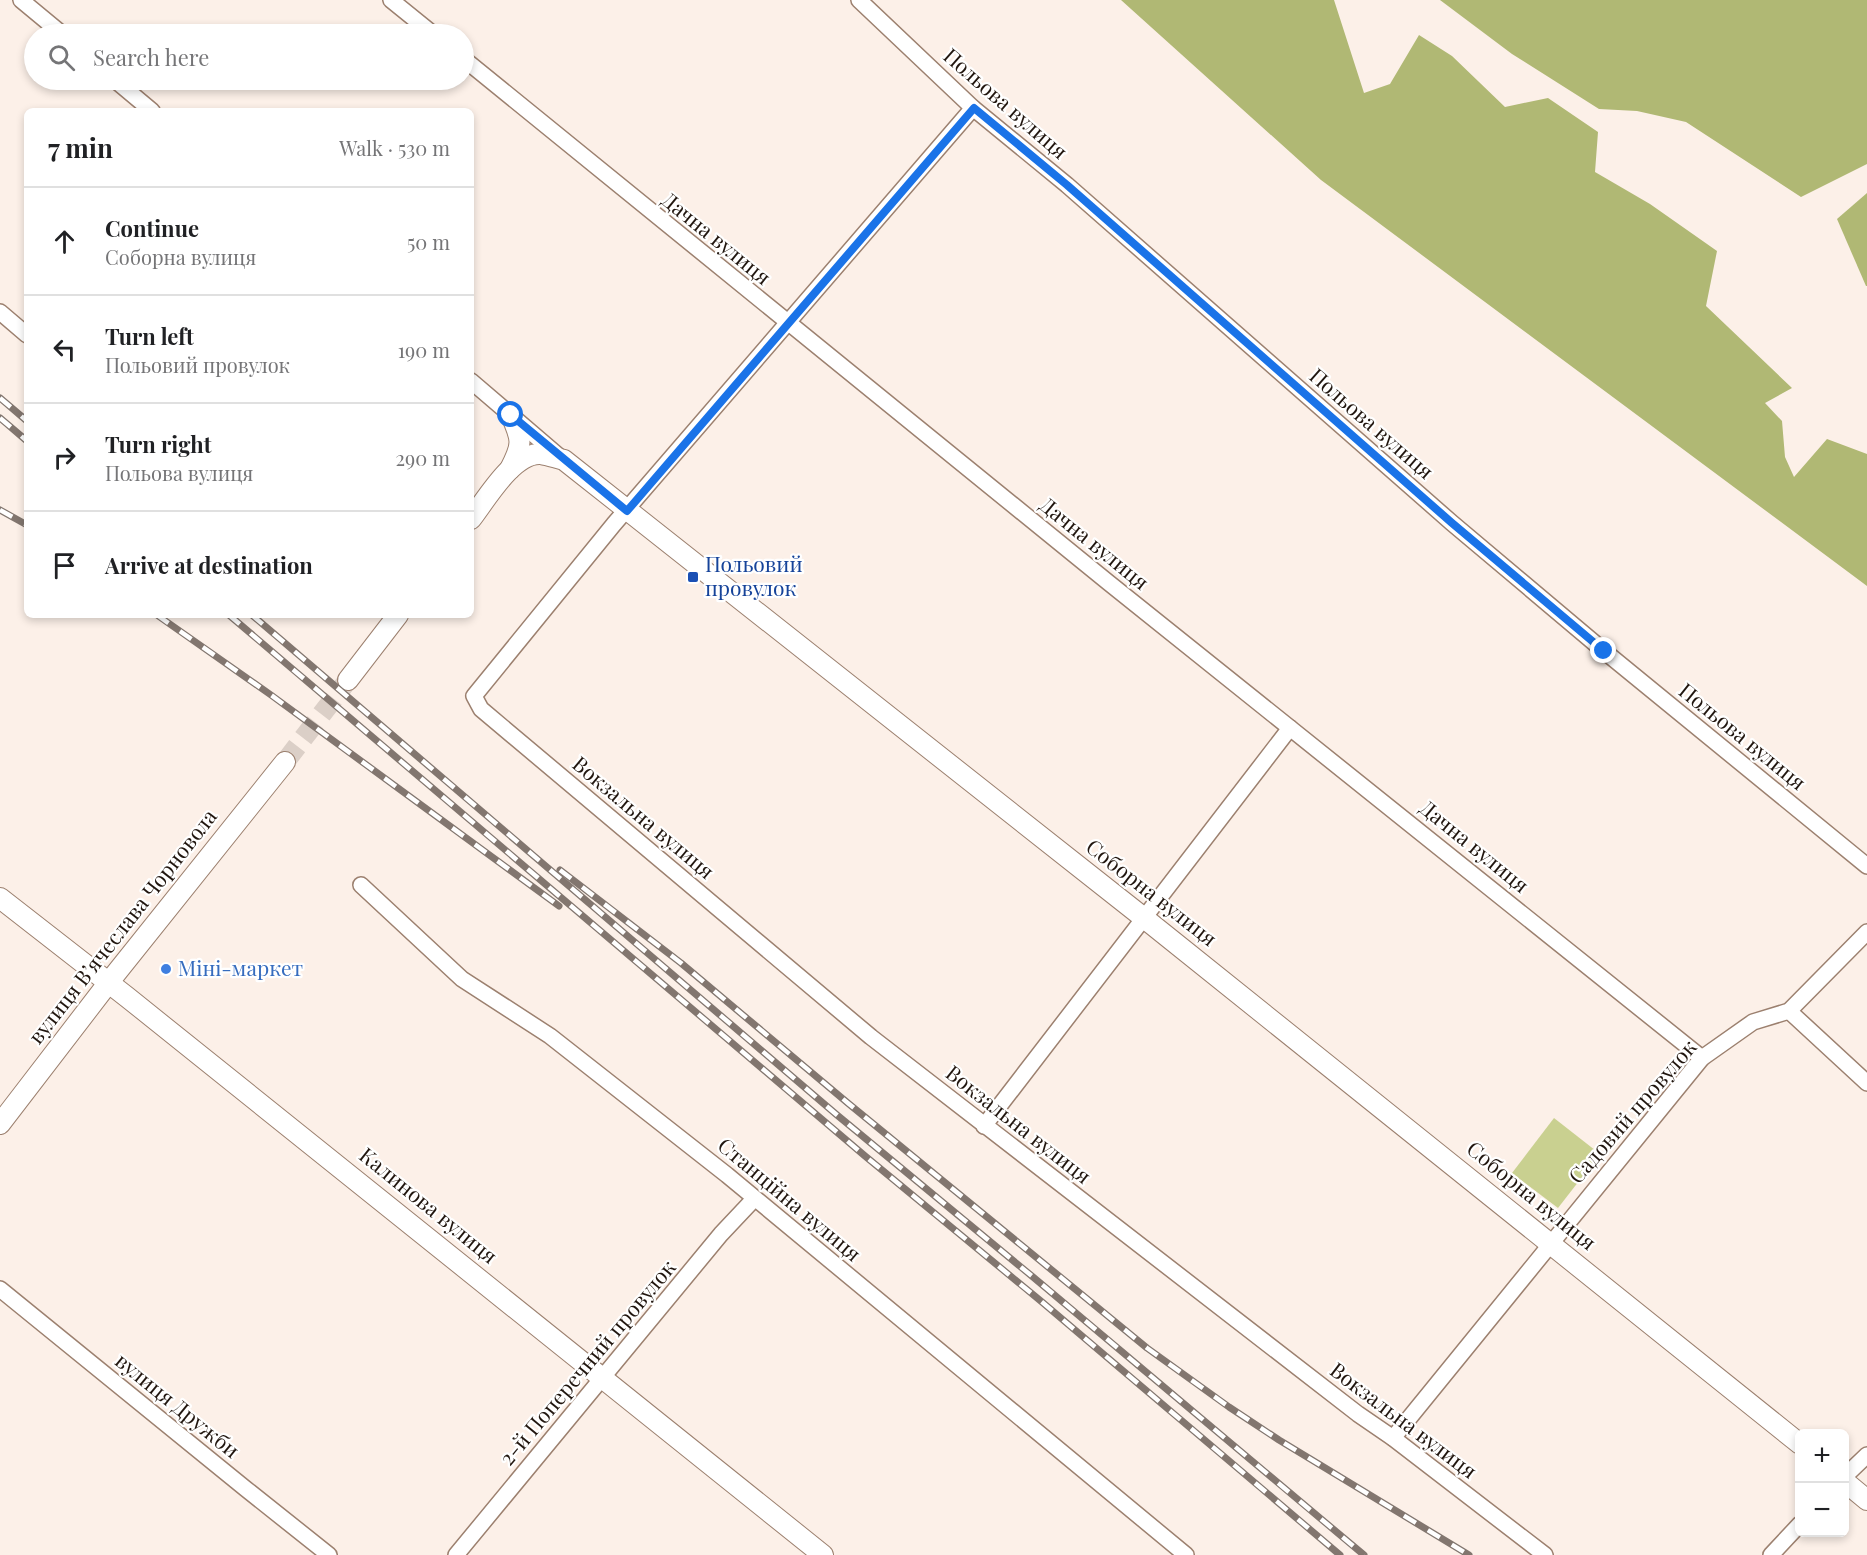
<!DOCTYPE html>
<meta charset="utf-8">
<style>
body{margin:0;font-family:"Playfair Display",serif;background:#f6f6f6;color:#202124}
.controls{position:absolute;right:18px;bottom:18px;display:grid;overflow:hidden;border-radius:9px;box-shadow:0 3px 9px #0003}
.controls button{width:54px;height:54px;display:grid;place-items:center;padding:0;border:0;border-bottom:2px solid #e0e0e0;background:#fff;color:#202124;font:30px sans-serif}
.stop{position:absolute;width:18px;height:18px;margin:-14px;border:4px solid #1a73e8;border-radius:50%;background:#fff}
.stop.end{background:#1a73e8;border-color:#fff;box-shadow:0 2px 6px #0008}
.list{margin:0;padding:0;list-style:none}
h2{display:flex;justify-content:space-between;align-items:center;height:78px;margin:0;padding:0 24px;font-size:26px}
h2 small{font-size:20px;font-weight:400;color:#757577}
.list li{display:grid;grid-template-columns:39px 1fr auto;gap:18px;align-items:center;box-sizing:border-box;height:108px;padding:0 24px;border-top:2px solid #e0e0e0}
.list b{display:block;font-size:22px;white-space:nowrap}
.list p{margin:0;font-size:20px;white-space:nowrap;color:#757577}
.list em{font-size:20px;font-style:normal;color:#757577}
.icon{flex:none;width:33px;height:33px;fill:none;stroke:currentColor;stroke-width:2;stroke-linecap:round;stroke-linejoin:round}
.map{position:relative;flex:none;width:1867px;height:1555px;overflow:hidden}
.search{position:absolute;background:#fff;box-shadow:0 3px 9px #0003;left:24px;top:24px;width:450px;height:66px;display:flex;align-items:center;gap:15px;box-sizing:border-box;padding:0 21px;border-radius:33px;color:#757577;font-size:22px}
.panel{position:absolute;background:#fff;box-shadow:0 3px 9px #0003;left:24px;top:108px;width:450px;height:510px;border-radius:9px}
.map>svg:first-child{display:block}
.green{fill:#c9d090}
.forest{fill:#b0b874}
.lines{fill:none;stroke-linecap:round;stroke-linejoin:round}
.tertiary-tunnel{stroke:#dbcfc7;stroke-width:20;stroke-dasharray:20 10;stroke-linecap:butt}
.minor-casing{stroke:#9c806f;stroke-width:18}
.tertiary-casing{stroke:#9c806f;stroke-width:22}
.minor{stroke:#fff;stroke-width:15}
.tertiary{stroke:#fff;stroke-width:20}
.rail-casing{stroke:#82766f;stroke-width:7}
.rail{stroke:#fff;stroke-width:4.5;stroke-dasharray:14;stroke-linecap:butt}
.route{stroke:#1a73e8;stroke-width:8}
.transit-dot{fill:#1a4fb4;stroke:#fff;stroke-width:2}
.shop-dot{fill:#3f7fe0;stroke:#fff;stroke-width:2}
.labels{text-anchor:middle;stroke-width:4.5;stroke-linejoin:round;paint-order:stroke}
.street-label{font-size:21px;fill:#21160f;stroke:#fff}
.transit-label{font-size:21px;fill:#164399;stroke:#fff;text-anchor:start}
.shop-label{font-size:21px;fill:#366cbe;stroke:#fff;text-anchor:start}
</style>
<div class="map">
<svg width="1867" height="1555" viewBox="0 0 1867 1555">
<rect width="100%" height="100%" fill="#fcf0e8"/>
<polygon class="green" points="1554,1118 1600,1154 1558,1208 1512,1173"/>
<g class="forest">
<polygon points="1121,0 1334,0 1364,93 1390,84 1419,35 1452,56 1505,107 1548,98 1598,132 1595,172 1650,204 1717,251 1706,306 1792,388 1765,403 1782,421 1785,457 1794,477 1827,439 1867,454 1867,586 1321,180"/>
<polygon points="1440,0 1867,0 1867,164 1801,197 1686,122 1637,111 1599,109 1512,54"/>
<polygon points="1867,193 1867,286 1866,286 1837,219"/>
</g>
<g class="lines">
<polyline class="tertiary-tunnel" points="285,762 348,680"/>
<defs>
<g id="minor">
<polyline points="21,0 62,34"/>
<polyline points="391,0 433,34"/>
<polyline points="859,0 973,108 1067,185 1452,523 1604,651 1867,866"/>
<polyline points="464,59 1109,583 1702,1058"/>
<polyline points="115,80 152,111"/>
<polyline points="973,108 614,524 474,696 481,709 871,1037 1358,1414 1393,1438 1545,1555"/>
<polyline points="0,312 27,335"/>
<polyline points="471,381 561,458"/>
<polyline points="361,885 462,979 550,1036 727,1175 1186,1555"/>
<polyline points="1789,1011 1867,1083"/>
<polyline points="984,1126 1290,728"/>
<polyline points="0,1289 246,1489 329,1555"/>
<polyline points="1393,1438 1702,1058 1753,1022 1789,1011 1867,932"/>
<polyline points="1844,1477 1867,1455"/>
<polyline points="456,1555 721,1234 754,1199"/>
<polyline points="1771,1555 1800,1524"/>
</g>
<g id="tertiary">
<path d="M510,469C523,444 522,440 511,415"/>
<path d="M471,519C486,500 513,452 541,454C548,455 556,458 564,460L1144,918L1800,1444"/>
<polyline points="348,680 398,615"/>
<polyline points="0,898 127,997 823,1555"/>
<polyline points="0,1124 109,982 285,762"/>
<polyline points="1844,1481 1867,1500"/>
</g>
</defs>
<use href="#minor" class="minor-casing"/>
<use href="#tertiary" class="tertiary-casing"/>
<use href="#minor" class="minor"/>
<use href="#tertiary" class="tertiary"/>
<defs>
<g id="rail">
<polyline points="0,398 27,421"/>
<polyline points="0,418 27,441"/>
<polyline points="0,510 27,525"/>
<polyline points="157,615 271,695 559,906"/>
<polyline points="229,615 865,1156 1042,1302 1340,1555"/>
<polyline points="252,615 837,1115 1033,1277 1364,1555"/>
<polyline points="560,870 681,963 849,1104 1147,1348 1229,1407 1279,1440 1469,1555"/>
</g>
</defs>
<use href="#rail" class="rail-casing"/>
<use href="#rail" class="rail"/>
</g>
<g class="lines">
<polyline class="route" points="511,415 627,511 974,108 1067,185 1452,523 1604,651"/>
</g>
<rect class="transit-dot" x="687" y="571" width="12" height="12" rx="3"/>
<circle class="shop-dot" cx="166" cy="969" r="6"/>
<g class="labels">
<g class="street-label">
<text transform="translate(1005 104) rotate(41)" y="7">Польова вулиця</text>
<text transform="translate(716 239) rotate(39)" y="7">Дачна вулиця</text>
<text transform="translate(1371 424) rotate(41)" y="7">Польова вулиця</text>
<text transform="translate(1094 544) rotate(39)" y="7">Дачна вулиця</text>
<text transform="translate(1742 737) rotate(39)" y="7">Польова вулиця</text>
<text transform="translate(643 818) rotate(40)" y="7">Вокзальна вулиця</text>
<text transform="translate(1474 847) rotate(39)" y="7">Дачна вулиця</text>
<text transform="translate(1151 893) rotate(38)" y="7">Соборна вулиця</text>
<text transform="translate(123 927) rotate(-52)" y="7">вулиця Вʼячеслава Чорновола</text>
<text transform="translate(1633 1112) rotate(-49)" y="7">Садовий провулок</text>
<text transform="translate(1018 1125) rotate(38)" y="7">Вокзальна вулиця</text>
<text transform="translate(1531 1196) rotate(39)" y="7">Соборна вулиця</text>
<text transform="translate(789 1200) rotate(40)" y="7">Станційна вулиця</text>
<text transform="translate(428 1206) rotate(39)" y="7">Калинова вулиця</text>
<text transform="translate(588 1363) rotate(-50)" y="7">2-й Поперечний провулок</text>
<text transform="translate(177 1406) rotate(39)" y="7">вулиця Дружби</text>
<text transform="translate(1403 1421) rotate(37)" y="7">Вокзальна вулиця</text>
</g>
<g class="transit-label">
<text x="705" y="572">Польовий<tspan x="705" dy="24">провулок</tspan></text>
</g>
<g class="shop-label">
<text x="178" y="976">Міні-маркет</text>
</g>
</g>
</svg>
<div class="controls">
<button>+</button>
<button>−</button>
</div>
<div class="stop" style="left:511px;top:415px"></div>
<div class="stop end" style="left:1604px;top:651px"></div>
<div class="search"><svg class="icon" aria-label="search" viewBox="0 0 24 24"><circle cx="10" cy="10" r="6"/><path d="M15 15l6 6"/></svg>Search here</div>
<section class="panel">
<h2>7 min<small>Walk · 530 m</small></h2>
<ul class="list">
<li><svg class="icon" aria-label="ahead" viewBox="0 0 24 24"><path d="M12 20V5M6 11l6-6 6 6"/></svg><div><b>Continue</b><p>Соборна вулиця</p></div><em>50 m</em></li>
<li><svg class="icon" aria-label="left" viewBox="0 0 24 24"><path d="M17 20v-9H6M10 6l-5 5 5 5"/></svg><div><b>Turn left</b><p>Польовий провулок</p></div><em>190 m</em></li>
<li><svg class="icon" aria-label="right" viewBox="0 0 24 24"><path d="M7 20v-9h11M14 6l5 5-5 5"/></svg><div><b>Turn right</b><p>Польова вулиця</p></div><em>290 m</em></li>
<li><svg class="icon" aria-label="arrive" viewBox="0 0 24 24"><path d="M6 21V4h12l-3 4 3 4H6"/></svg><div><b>Arrive at destination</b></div></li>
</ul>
</section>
</div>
